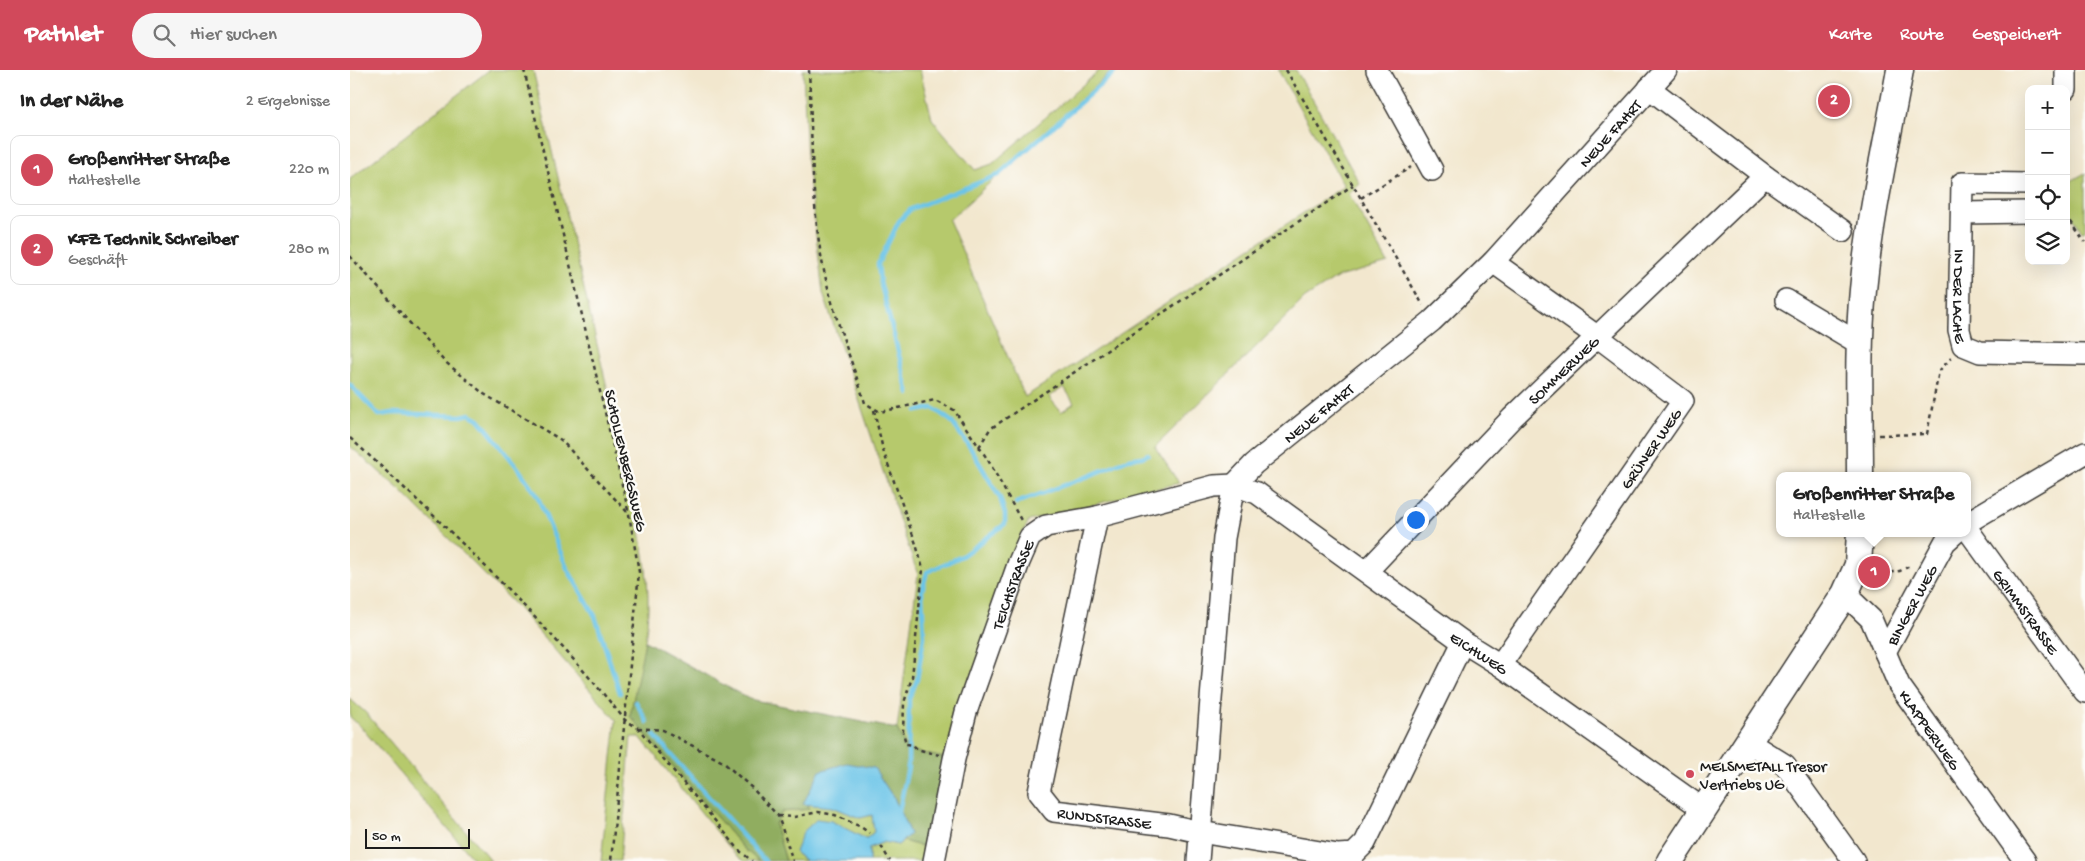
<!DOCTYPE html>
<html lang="de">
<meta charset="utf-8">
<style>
body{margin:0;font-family:"Gochi Hand",sans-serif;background:#f6f6f6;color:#222}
.controls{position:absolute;right:15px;top:15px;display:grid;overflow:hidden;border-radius:10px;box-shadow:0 5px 20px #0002}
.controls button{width:45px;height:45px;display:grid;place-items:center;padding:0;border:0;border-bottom:1px solid #e0e0e0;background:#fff;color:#222;font:25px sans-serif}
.scale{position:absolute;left:15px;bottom:12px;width:105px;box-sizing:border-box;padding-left:5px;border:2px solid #1c1c1c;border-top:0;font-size:14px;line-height:18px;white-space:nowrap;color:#1c1c1c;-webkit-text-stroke:4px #fdfcf7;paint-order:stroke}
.you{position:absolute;left:1065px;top:449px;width:18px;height:18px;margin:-12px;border:4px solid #fff;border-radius:50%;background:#1a73e8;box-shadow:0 0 0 8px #1a73e833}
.badge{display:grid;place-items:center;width:32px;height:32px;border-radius:50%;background:#d1495b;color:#fff;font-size:16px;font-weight:700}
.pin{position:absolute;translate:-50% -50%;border:2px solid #fff;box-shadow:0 1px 5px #0006}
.popup{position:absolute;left:1426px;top:402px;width:195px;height:65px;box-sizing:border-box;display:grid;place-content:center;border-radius:10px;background:#fff;filter:drop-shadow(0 1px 4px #0005);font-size:16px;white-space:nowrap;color:#767676}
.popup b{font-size:19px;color:#222}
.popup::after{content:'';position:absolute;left:50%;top:100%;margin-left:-10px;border:10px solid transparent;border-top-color:#fff}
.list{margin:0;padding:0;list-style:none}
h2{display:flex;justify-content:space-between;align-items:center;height:65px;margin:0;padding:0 20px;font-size:21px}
h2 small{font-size:16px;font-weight:400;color:#767676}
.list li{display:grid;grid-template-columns:32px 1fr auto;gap:15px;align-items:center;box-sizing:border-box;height:70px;margin:0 10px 10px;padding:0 10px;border:1px solid #e0e0e0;border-radius:10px}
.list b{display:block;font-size:19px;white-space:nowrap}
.list p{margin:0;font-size:16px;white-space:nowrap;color:#767676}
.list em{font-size:16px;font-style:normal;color:#767676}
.icon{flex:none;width:28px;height:28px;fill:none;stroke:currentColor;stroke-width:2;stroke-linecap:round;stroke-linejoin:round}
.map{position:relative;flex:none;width:1735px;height:791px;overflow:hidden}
header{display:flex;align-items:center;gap:30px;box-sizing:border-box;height:70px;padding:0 25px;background:#d1495b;color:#fff}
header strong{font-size:24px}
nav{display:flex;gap:28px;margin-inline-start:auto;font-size:18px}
.search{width:350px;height:45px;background:#f6f6f6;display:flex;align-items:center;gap:12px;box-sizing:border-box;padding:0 18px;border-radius:28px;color:#767676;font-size:19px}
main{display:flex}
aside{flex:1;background:#fff}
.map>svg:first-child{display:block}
.green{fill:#b6c96c;stroke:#697244;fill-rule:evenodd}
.forest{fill:#90ad60;stroke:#56643e}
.water{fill:#6ac4e8;stroke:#437082}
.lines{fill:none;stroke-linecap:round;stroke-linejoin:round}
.stream{stroke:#6ac4e8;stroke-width:4.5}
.minor-casing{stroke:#3c3a37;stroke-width:24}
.major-casing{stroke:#3c3a37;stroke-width:29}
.path{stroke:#3c3a37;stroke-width:2.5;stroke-dasharray:4 4;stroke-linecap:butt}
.minor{stroke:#fff;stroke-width:21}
.major{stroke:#fff;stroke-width:26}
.poi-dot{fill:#d1495b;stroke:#fdfcf7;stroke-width:2}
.labels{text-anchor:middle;stroke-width:5;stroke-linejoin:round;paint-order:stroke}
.street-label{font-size:16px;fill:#1c1c1c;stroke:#fdfcf7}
.poi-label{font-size:16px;fill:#1c1c1c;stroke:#fdfcf7;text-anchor:start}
</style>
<header>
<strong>Pathlet</strong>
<div class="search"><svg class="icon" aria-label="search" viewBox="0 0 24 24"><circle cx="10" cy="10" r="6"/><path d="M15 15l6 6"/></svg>Hier suchen</div>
<nav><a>Karte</a><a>Route</a><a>Gespeichert</a></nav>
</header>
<main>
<aside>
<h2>In der Nähe<small>2 Ergebnisse</small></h2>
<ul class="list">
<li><span class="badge">1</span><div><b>Großenritter Straße</b><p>Haltestelle</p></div><em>220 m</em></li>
<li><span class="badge">2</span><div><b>KFZ Technik Schreiber</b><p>Geschäft</p></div><em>280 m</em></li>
</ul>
</aside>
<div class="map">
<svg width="1735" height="791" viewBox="0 0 1735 791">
<rect width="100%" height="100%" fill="#fdfcf7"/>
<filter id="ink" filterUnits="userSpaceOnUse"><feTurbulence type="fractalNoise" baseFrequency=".02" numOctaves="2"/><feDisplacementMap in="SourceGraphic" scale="10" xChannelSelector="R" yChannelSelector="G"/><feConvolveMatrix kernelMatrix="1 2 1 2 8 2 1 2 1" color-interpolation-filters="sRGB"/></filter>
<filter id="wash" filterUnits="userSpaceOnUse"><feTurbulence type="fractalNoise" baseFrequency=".0096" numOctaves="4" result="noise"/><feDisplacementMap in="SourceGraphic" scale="20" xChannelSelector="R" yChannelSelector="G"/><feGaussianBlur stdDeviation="1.12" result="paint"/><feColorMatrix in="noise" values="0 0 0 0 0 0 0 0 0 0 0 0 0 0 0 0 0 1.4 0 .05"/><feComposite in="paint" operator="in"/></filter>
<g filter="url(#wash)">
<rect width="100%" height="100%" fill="#f2e7ce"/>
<g class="green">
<path d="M139,0H183L283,429C291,465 299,502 298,539C297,575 287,611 280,646L394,779L409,791H394L385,784L290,667H281L270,791H251L266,650L169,539L49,419L0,376V109Z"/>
<path d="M453,0H570L582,49L625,100L642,94L750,0H763L599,150L675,327L994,116L928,0H946L1010,114L999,124L1038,193L988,207L955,228L805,377L829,413L679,451L671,466L599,689L557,680L547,659L568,505L473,223L457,91ZM714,317L724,333L711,342L699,327Z"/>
<polygon points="1735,103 1735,160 1732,162 1720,142 1721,111"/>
<polygon points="0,629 16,643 141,791 125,791 11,657 0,647"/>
<polygon points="458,733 483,737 510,748 522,745 524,762 517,768 514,768 481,751 445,782 455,791 436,791 425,755 432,742 459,739"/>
<polygon points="553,771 578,778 575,791 519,791 519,779 534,772 548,775"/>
</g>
<polygon class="forest" points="295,571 399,629 547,659 557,680 599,689 578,778 553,771 560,764 545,730 524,698 454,734 458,733 459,739 432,742 425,755 436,791 409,791 394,779 280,646"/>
<polygon class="water" points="497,693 524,698 545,730 560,764 548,775 534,772 519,778 519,791 456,791 445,782 453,762 467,749 481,751 514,768 517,768 524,762 522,745 510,748 483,737 453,734 470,701"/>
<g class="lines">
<g class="stream">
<polyline points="0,315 29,345 43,343 111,346 120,344 129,349 168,398 187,425 217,498 245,546 270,623"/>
<polyline points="559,324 530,211 528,194 549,151 561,139 648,105 767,0"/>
<polyline points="666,433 739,406 778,389 792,387 798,384"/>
<polyline points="286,632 297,652"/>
<polyline points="304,665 415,791"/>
<polyline points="549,741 558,697 559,629 567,610 574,567 572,521 577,502 612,486 655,454 655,444 650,428 621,379 601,351 583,338 567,341"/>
</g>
</g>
</g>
<g filter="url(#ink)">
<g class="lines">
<defs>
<g id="minor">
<polyline points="1027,0 1082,100"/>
<polyline points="1299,18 1415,106 1493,161"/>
<polyline points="1716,19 1716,0"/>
<path id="s1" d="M1679,114L1612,113L1609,260L1613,275L1630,282L1735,284"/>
<polyline points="1612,143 1679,142"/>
<polyline points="1143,192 1248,267 1333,331 1150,595"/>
<polyline points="1436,230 1510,274"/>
<path id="s2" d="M747,447L689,722L704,741L819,755L850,762L988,785L1004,784L1015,773L1113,572"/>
<polyline points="1618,452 1735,383"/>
<path id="s3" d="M1618,460L1735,622"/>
<path id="s4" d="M1017,501L1162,348L1415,106"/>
<path id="s5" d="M1495,524L1521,549L1549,615L1675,791"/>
<path id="s6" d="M1535,582L1595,472L1605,463"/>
<polyline points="1398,672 1435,695 1504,791"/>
<path id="s7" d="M584,791L604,689L616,642L669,492L680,467L696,456L747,447L864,416L884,415L907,423L1113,572L1150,595L1353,739"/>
<path id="s8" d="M848,791L874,468L884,415L904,394L1082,251L1143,192L1316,0"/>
</g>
<g id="major">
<path d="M1510,406C1510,344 1507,282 1513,220C1520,146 1537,73 1550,0"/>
<polyline points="1320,791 1495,524 1508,495 1510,463"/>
</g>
</defs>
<use href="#minor" class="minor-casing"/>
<use href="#major" class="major-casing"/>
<g class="path">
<polyline points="174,0 279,444 289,502 261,791"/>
<path d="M459,0C462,60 461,120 470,179C478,232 499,282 515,333L530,342L585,330L604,340L638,390L672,452"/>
<polyline points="936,0 1073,235"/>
<polyline points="1011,128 1061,97"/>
<polyline points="1716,145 1735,172"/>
<polyline points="0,186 93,290 134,324 211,370 278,443"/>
<polyline points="524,340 533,380 566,474 573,499 562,607 554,633 553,662 556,674 563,675 567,679 589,685"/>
<polyline points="1529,365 1577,364 1589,301 1601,288"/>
<path d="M0,368C97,456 192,548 275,650L288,658L391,782L402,791"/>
<polyline points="629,377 640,359 1003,115"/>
<polyline points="1524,505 1550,501 1562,495"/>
<polyline points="288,658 313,660 373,692 402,718 428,746 443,791"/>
<polyline points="428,746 444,747 468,742 485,745 511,757 519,763"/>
<polyline points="531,776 540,791"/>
</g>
<use href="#minor" class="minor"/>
<use href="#major" class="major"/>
</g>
</g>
<circle class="poi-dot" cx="1340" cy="704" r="5"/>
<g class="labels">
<g class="street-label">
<text dy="6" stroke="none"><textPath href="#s8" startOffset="894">NEUE FAHRT</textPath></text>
<text dy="6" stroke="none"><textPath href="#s1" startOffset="180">IN DER LACHE</textPath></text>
<text dy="6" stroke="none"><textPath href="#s4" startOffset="281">SOMMERWEG</textPath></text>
<text dy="6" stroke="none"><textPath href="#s8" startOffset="489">NEUE FAHRT</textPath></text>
<text transform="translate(1300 378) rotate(-55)" y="6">GRÜNER WEG</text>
<text transform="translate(277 390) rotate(77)" y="6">SCHOLLENBERGSWEG</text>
<text dy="6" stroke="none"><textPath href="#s7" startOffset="288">TEICHSTRASSE</textPath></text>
<text dy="6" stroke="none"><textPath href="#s6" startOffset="54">BINGER WEG</textPath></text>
<text dy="6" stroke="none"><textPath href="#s3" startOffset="100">GRIMMSTRASSE</textPath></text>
<text dy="6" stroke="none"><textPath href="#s7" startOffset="849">EICHWEG</textPath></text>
<text dy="6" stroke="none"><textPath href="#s5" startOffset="162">KLAPPERWEG</textPath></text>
<text dy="6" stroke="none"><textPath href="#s2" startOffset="356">RUNDSTRASSE</textPath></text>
</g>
<g class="poi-label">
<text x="1350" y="701">MELSMETALL Tresor<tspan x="1350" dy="18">Vertriebs UG</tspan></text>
</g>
</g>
</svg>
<div class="controls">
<button>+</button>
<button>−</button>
<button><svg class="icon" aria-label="locate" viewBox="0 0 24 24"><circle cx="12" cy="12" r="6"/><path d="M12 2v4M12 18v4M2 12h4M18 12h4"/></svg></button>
<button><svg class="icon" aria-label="layers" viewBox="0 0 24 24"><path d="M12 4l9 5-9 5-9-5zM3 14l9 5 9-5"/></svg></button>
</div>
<div class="scale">50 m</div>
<div class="you"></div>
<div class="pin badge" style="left:1524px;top:502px">1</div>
<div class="popup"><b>Großenritter Straße</b>Haltestelle</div>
<div class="pin badge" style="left:1484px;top:31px">2</div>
</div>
</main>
